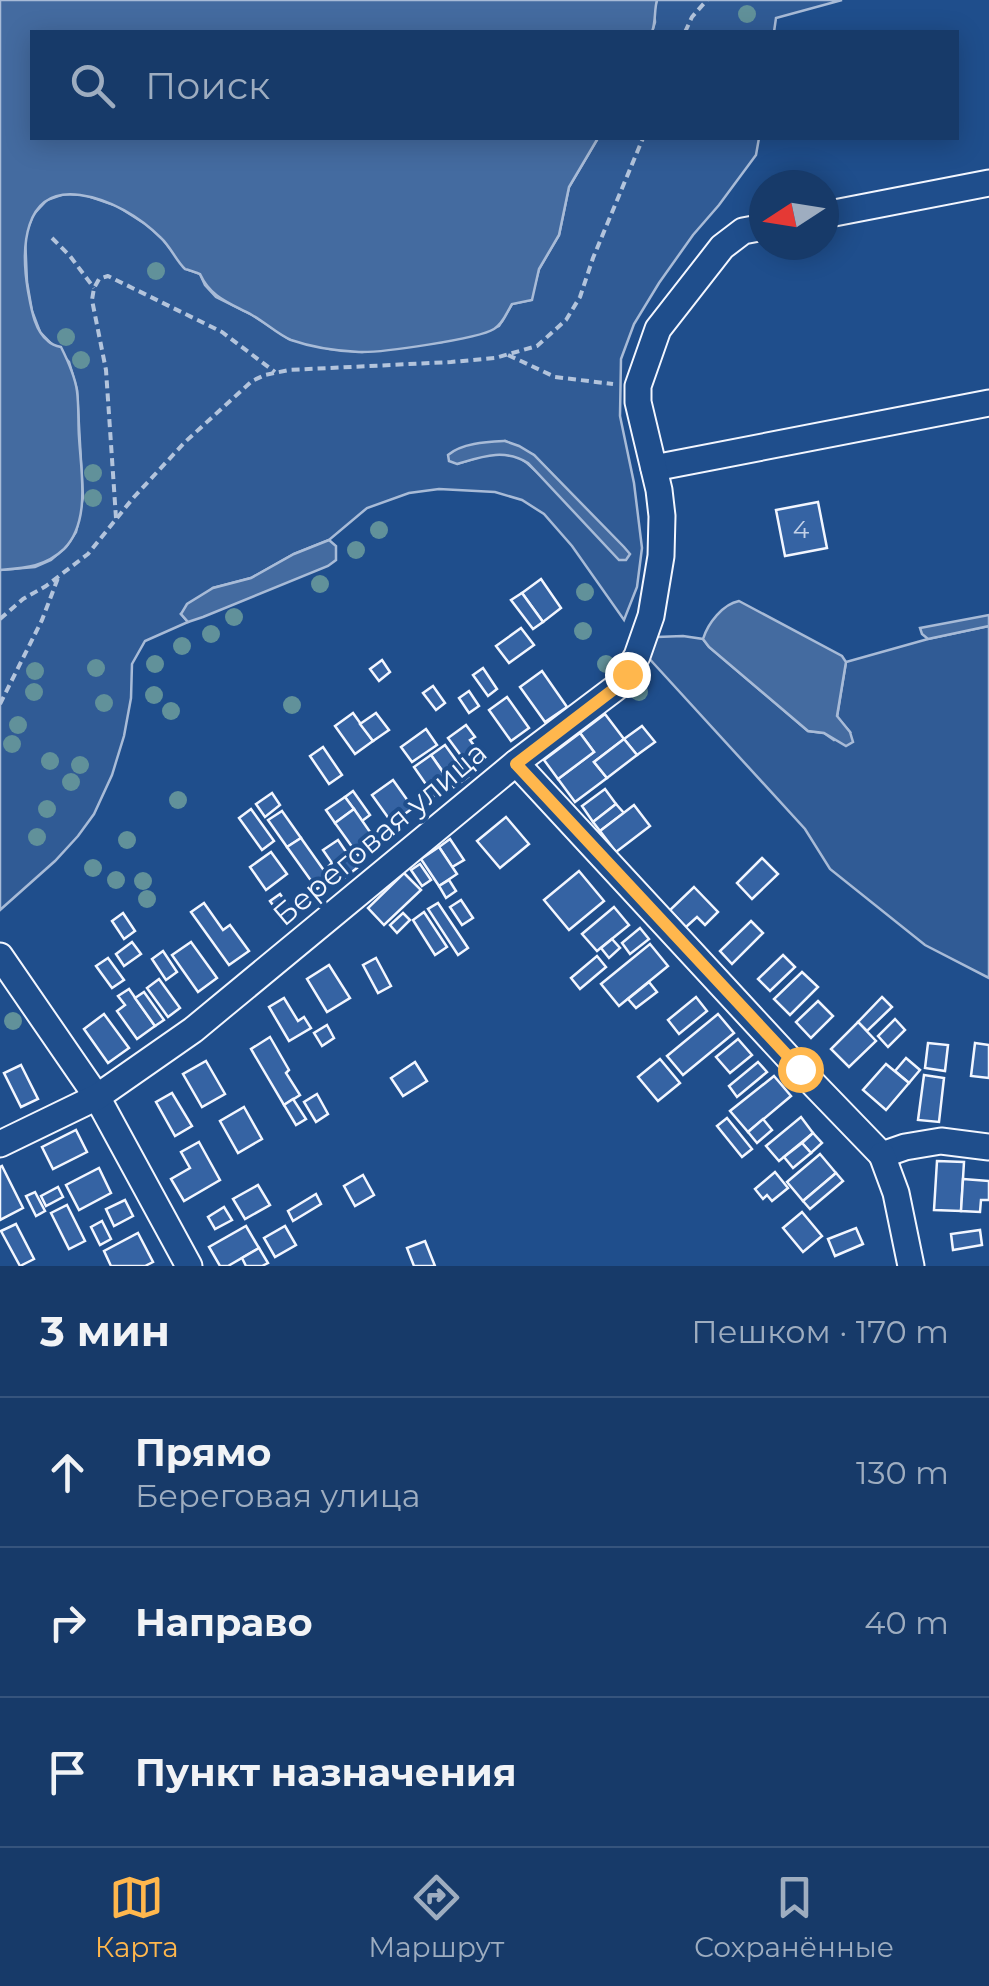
<!DOCTYPE html>
<html lang="ru">
<meta charset="utf-8">
<style>
body{margin:0;font-family:Montserrat,sans-serif;background:#20416f;color:#f1f3f6}
.compass{position:absolute;left:749px;top:170px;width:90px;height:90px;border-radius:50%;background:#173a69;box-shadow:0 5px 25px #0003;rotate:258deg}
.stop{position:absolute;width:30px;height:30px;margin:-22px;border:8px solid #ffb74d;border-radius:50%;background:#fff}
.stop.end{background:#ffb74d;border-color:#fff;box-shadow:0 2px 10px #0008}
.list{margin:0;padding:0;list-style:none}
h2{display:flex;justify-content:space-between;align-items:center;height:130px;margin:0;padding:0 40px;font-size:42px}
h2 small{font-size:32px;font-weight:400;color:#9eadc0}
.list li{display:grid;grid-template-columns:65px 1fr auto;gap:30px;align-items:center;box-sizing:border-box;height:150px;padding:0 40px;border-top:2px solid #36547d}
.list b{display:block;font-size:38px;white-space:nowrap}
.list p{margin:0;font-size:32px;white-space:nowrap;color:#9eadc0}
.list em{font-size:32px;font-style:normal;color:#9eadc0}
.icon{flex:none;width:55px;height:55px;fill:none;stroke:currentColor;stroke-width:2;stroke-linecap:round;stroke-linejoin:round}
.map{position:relative;flex:none;width:989px;height:1266px;overflow:hidden}
.search{position:absolute;background:#173a69;box-shadow:0 5px 25px #0003;left:30px;right:30px;top:30px;height:110px;display:flex;align-items:center;gap:25px;box-sizing:border-box;padding:0 35px;border-radius:0px;color:#9eadc0;font-size:38px}
.sheet{height:580px;background:#173a69}
nav{display:flex;justify-content:space-around;align-items:center;box-sizing:border-box;height:140px;border-top:2px solid #36547d;background:#173a69;font-size:28px;color:#9eadc0}
nav a{display:grid;justify-items:center;gap:5px}
nav .on{color:#ffb74d}
.map>svg:first-child{display:block}
.built{fill:#305b95;stroke:#a8bbd7;stroke-width:2.5;fill-rule:evenodd}
.water{fill:#446ba0;stroke:#a8bbd7;stroke-width:2.5}
.building{fill:#3563a3;stroke:#f2f6ff;stroke-width:2.5}
.lines{fill:none;stroke-linecap:round;stroke-linejoin:round}
.minor-casing{stroke:#f2f6ff;stroke-width:29}
.path{stroke:#b3c4dc;stroke-width:4;stroke-dasharray:8 5;stroke-linecap:butt}
.minor{stroke:#1f4e8c;stroke-width:25}
.tree{fill:#61919a}
.route{stroke:#ffb74d;stroke-width:12}
.labels{text-anchor:middle;stroke-width:8;stroke-linejoin:round;paint-order:stroke}
.number-label{font-size:25px;fill:#c3d1e8}
.street-label{font-size:30px;fill:#f2f6ff;stroke:#1f4e8c}
</style>
<div class="map">
<svg width="989" height="1266" viewBox="0 0 989 1266">
<rect width="100%" height="100%" fill="#1f4e8c"/>
<g class="built">
<polygon points="657,0 842,0 776,18 774,32 652,32 655,22 654,9"/>
<path d="M598,138H759L756,155L719,205L693,235L659,283L634,324L621,359L620,416L634,483L642,548L637,587L624,620L572,546L544,514L522,500L495,492L439,489L409,493L367,508L329,540L294,554L251,578L213,588L181,614L188,622L145,641L132,664L131,698L124,736L112,775L94,814L78,836L55,861L0,910V570L35,567L51,560L66,547L76,532L83,497L77,390L69,362L40,332L32,311L27,282L25,236L33,215L47,200L64,194L85,195L117,206L147,225L162,238L186,269L200,274L205,285L216,297L252,315L289,339L330,349L362,352L442,342L499,326L512,304L531,300L539,269L559,235L569,187ZM505,441L534,455L629,555L527,463L517,456L503,454L486,455L457,464Z"/>
<polygon points="989,626 989,978 925,945 830,869 805,829 645,654 657,637 683,636 703,639 709,647 808,731 824,733 834,740 850,732 837,717 846,662 928,639"/>
</g>
<g class="water">
<path d="M0,0H657C654,11 656,21 652,32H32V138H598L569,187L559,235L539,269L532,300L512,304C507,312 503,324 494,329C478,339 380,353 359,352C337,351 311,347 291,340C277,334 265,322 252,315C230,303 211,298 200,274C198,273 186,269 185,269C177,262 170,246 161,238C140,217 110,199 80,195C22,187 21,250 28,291C31,307 34,330 48,341C52,345 56,346 61,347C68,361 75,376 77,391C79,406 78,422 79,437C81,472 91,522 64,549C45,567 25,568 0,570Z"/>
<path d="M505,441L519,446L534,455L624,547L630,554L626,560H619L528,463C504,448 481,457 457,464L449,461L448,455C462,443 486,442 505,441Z"/>
<polygon points="329,540 336,546 336,560 328,566 203,617 188,622 181,614 187,604 213,588 251,578 294,554"/>
<path d="M739,601L842,656L846,662L837,716L850,732L853,742L846,746L824,733L808,731L709,647L703,639C708,623 723,604 739,601Z"/>
<polygon points="989,615 989,626 928,639 922,634 920,628"/>
</g>
<g class="building">
<polygon points="818,502 827,548 785,556 776,510"/>
<polygon points="541,579 561,608 543,622 522,593"/>
<polygon points="522,593 543,622 533,629 511,600"/>
<polygon points="521,628 534,645 509,663 496,646"/>
<polygon points="382,660 390,672 379,681 370,669"/>
<polygon points="483,668 497,689 488,696 473,675"/>
<polygon points="542,671 567,707 545,722 520,687"/>
<polygon points="433,686 445,703 436,710 423,693"/>
<polygon points="469,691 479,706 469,713 459,698"/>
<polygon points="507,697 529,728 511,741 489,710"/>
<polygon points="353,713 373,741 355,754 335,726"/>
<polygon points="376,713 389,730 373,741 360,724"/>
<polygon points="605,714 624,739 594,762 607,778 575,802 558,779 594,752 580,733"/>
<polygon points="466,725 475,737 470,740 481,755 468,765 448,738"/>
<polygon points="642,726 655,742 637,755 624,739"/>
<polygon points="426,729 437,745 412,762 401,747"/>
<polygon points="580,733 594,752 558,779 544,760"/>
<polygon points="624,739 637,755 607,778 594,762"/>
<polygon points="445,745 468,777 454,787 431,755"/>
<polygon points="323,747 342,775 329,784 310,756"/>
<polygon points="431,755 451,784 434,796 414,767"/>
<polygon points="393,780 413,808 392,823 372,795"/>
<polygon points="605,789 616,804 593,822 582,806"/>
<polygon points="353,791 370,815 362,821 345,797"/>
<polygon points="272,793 280,805 265,817 256,804"/>
<polygon points="345,797 354,809 335,823 326,810"/>
<polygon points="616,804 624,813 600,831 593,822"/>
<polygon points="634,805 650,826 616,852 600,831"/>
<polygon points="251,809 274,841 262,850 239,818"/>
<polygon points="354,809 377,842 358,855 335,823"/>
<polygon points="282,811 301,838 287,847 268,820"/>
<polygon points="506,817 529,844 500,868 477,841"/>
<polygon points="301,838 330,879 317,889 287,847"/>
<polygon points="450,839 464,860 452,867 439,847"/>
<polygon points="338,840 357,868 340,881 329,866 332,863 323,850"/>
<polygon points="439,847 457,874 439,886 421,859"/>
<polygon points="271,852 287,874 266,890 250,867"/>
<polygon points="762,858 778,874 752,899 737,883"/>
<polygon points="420,864 431,880 422,886 411,870"/>
<polygon points="579,871 604,901 569,930 544,900"/>
<polygon points="404,873 421,890 384,925 368,908"/>
<polygon points="449,880 456,891 446,898 439,886"/>
<polygon points="694,887 718,912 705,925 697,917 686,927 670,910"/>
<polygon points="280,894 295,915 285,922 270,901"/>
<polygon points="461,900 473,918 462,925 450,907"/>
<polygon points="204,903 223,930 230,925 249,951 229,965 191,912"/>
<polygon points="438,903 468,948 458,955 428,909"/>
<polygon points="614,907 629,925 597,951 582,934"/>
<polygon points="424,912 447,947 435,955 413,920"/>
<polygon points="123,913 135,931 124,939 112,921"/>
<polygon points="403,913 410,920 397,933 390,925"/>
<polygon points="751,921 763,933 732,964 720,951"/>
<polygon points="640,928 649,939 630,954 622,943"/>
<polygon points="612,939 620,948 609,958 601,948"/>
<polygon points="132,942 141,954 124,966 116,954"/>
<polygon points="191,942 217,978 198,992 172,955"/>
<polygon points="650,944 668,966 619,1006 601,984"/>
<polygon points="163,951 177,972 166,980 152,959"/>
<polygon points="783,955 795,967 770,991 758,979"/>
<polygon points="597,956 606,967 580,989 571,978"/>
<polygon points="108,958 124,980 112,988 96,966"/>
<polygon points="376,958 391,986 378,993 363,965"/>
<polygon points="329,965 350,998 327,1012 307,979"/>
<polygon points="802,972 818,987 790,1015 774,999"/>
<polygon points="159,979 180,1008 168,1017 147,988"/>
<polygon points="649,982 657,992 636,1008 628,999"/>
<polygon points="129,989 155,1026 137,1039 117,1011 125,1005 118,996"/>
<polygon points="144,992 164,1020 155,1026 135,998"/>
<polygon points="696,997 707,1011 679,1034 668,1020"/>
<polygon points="882,997 892,1007 867,1031 858,1022"/>
<polygon points="284,998 298,1021 304,1017 311,1028 289,1041 269,1007"/>
<polygon points="818,1001 833,1016 811,1038 796,1022"/>
<polygon points="104,1014 129,1048 108,1063 84,1029"/>
<polygon points="718,1014 734,1033 683,1075 667,1056"/>
<polygon points="895,1019 905,1030 888,1047 878,1036"/>
<polygon points="858,1022 876,1041 849,1067 831,1049"/>
<polygon points="327,1025 334,1038 322,1046 314,1033"/>
<polygon points="270,1037 289,1070 286,1073 300,1095 284,1105 251,1049"/>
<polygon points="738,1039 752,1055 730,1073 716,1057"/>
<polygon points="928,1043 948,1045 945,1071 925,1068"/>
<polygon points="975,1043 989,1045 989,1078 971,1076"/>
<polygon points="906,1058 920,1070 909,1083 895,1071"/>
<polygon points="660,1059 680,1083 658,1101 638,1077"/>
<polygon points="206,1061 225,1094 202,1107 183,1074"/>
<polygon points="415,1062 427,1081 403,1096 391,1078"/>
<polygon points="758,1062 767,1072 737,1097 729,1086"/>
<polygon points="886,1064 909,1083 886,1110 863,1090"/>
<polygon points="21,1065 38,1099 21,1107 4,1073"/>
<polygon points="924,1075 944,1078 939,1122 918,1120"/>
<polygon points="774,1076 791,1096 748,1132 730,1111"/>
<polygon points="172,1093 192,1126 175,1136 156,1102"/>
<polygon points="317,1094 328,1114 316,1122 304,1102"/>
<polygon points="293,1099 306,1119 296,1125 284,1105"/>
<polygon points="244,1107 262,1139 238,1153 220,1121"/>
<polygon points="801,1117 813,1133 779,1161 766,1146"/>
<polygon points="727,1118 752,1149 742,1157 717,1126"/>
<polygon points="763,1119 772,1130 757,1143 748,1132"/>
<polygon points="76,1130 87,1152 53,1169 42,1147"/>
<polygon points="813,1133 822,1143 811,1153 802,1143"/>
<polygon points="199,1142 220,1180 184,1201 171,1179 190,1168 181,1152"/>
<polygon points="802,1143 811,1153 793,1168 784,1157"/>
<polygon points="820,1154 836,1173 803,1201 787,1182"/>
<polygon points="937,1161 964,1162 961,1211 934,1210"/>
<polygon points="2,1166 23,1208 0,1220 0,1167"/>
<polygon points="99,1168 111,1193 79,1210 66,1185"/>
<polygon points="775,1172 788,1188 772,1201 767,1195 763,1199 755,1189"/>
<polygon points="836,1173 843,1181 810,1209 803,1201"/>
<polygon points="363,1175 374,1195 355,1206 344,1186"/>
<polygon points="963,1179 989,1181 989,1200 981,1200 980,1212 961,1211"/>
<polygon points="258,1185 270,1205 245,1219 233,1199"/>
<polygon points="58,1187 63,1197 46,1206 41,1196"/>
<polygon points="35,1192 45,1211 36,1216 26,1196"/>
<polygon points="316,1194 321,1204 293,1221 288,1211"/>
<polygon points="125,1200 133,1216 114,1226 106,1209"/>
<polygon points="67,1205 85,1241 69,1249 51,1213"/>
<polygon points="224,1207 232,1220 215,1229 208,1217"/>
<polygon points="802,1212 822,1236 803,1252 783,1228"/>
<polygon points="102,1221 111,1239 100,1245 91,1227"/>
<polygon points="16,1224 34,1259 20,1266 1,1231"/>
<polygon points="246,1226 259,1248 228,1266 220,1266 209,1247"/>
<polygon points="285,1226 296,1245 275,1257 264,1238"/>
<polygon points="856,1228 863,1244 835,1256 828,1239"/>
<polygon points="980,1230 982,1245 953,1250 951,1234"/>
<polygon points="138,1233 153,1262 145,1266 111,1266 104,1251"/>
<polygon points="425,1241 435,1266 414,1266 407,1248"/>
<polygon points="259,1248 268,1263 262,1266 246,1266 242,1258"/>
</g>
<g class="lines">
<defs>
<g id="minor">
<polyline points="824,215 989,183"/>
<polyline points="654,468 989,403"/>
<polyline points="516,763 618,686 637,656 651,616 661,556 662,516 659,490 638,402 638,386 658,329 722,247 743,231 764,227"/>
<polyline points="0,956 97,1097 189,1266"/>
<polyline points="0,1144 97,1097 193,1030 516,763 799,1069 882,1155 905,1147 941,1141 989,1147"/>
<polyline points="882,1155 896,1193 911,1266"/>
</g>
</defs>
<use href="#minor" class="minor-casing"/>
<g class="path">
<polyline points="685,32 692,17 707,0"/>
<polyline points="52,238 70,256 94,288"/>
<polyline points="508,355 555,377 613,384"/>
<polyline points="116,518 106,370 92,300 94,288 99,279 108,276 222,332 275,372"/>
<polyline points="0,619 23,599 46,586 88,554 134,497 185,442 252,381 265,375 289,370 451,362 495,358 537,346 566,320 580,297 593,258 643,138"/>
<polyline points="0,704 42,620 58,578"/>
</g>
<use href="#minor" class="minor"/>
</g>
<g class="tree">
<circle cx="747" cy="14" r="9"/>
<circle cx="156" cy="271" r="9"/>
<circle cx="66" cy="337" r="9"/>
<circle cx="81" cy="360" r="9"/>
<circle cx="93" cy="473" r="9"/>
<circle cx="93" cy="498" r="9"/>
<circle cx="379" cy="530" r="9"/>
<circle cx="356" cy="550" r="9"/>
<circle cx="320" cy="584" r="9"/>
<circle cx="585" cy="592" r="9"/>
<circle cx="234" cy="617" r="9"/>
<circle cx="583" cy="631" r="9"/>
<circle cx="211" cy="634" r="9"/>
<circle cx="182" cy="646" r="9"/>
<circle cx="155" cy="664" r="9"/>
<circle cx="606" cy="664" r="9"/>
<circle cx="96" cy="668" r="9"/>
<circle cx="35" cy="671" r="9"/>
<circle cx="34" cy="692" r="9"/>
<circle cx="639" cy="692" r="9"/>
<circle cx="154" cy="695" r="9"/>
<circle cx="104" cy="703" r="9"/>
<circle cx="292" cy="705" r="9"/>
<circle cx="171" cy="711" r="9"/>
<circle cx="18" cy="725" r="9"/>
<circle cx="12" cy="744" r="9"/>
<circle cx="50" cy="761" r="9"/>
<circle cx="80" cy="765" r="9"/>
<circle cx="71" cy="782" r="9"/>
<circle cx="178" cy="800" r="9"/>
<circle cx="47" cy="809" r="9"/>
<circle cx="37" cy="837" r="9"/>
<circle cx="127" cy="840" r="9"/>
<circle cx="93" cy="868" r="9"/>
<circle cx="116" cy="880" r="9"/>
<circle cx="143" cy="881" r="9"/>
<circle cx="147" cy="899" r="9"/>
<circle cx="13" cy="1021" r="9"/>
</g>
<g class="lines">
<polyline class="route" points="627,674 618,686 516,764 800,1069"/>
</g>
<g class="labels">
<g class="number-label">
<text x="801" y="538">4</text>
</g>
<g class="street-label">
<text transform="translate(380 834) rotate(-40)" y="10">Береговая улица</text>
</g>
</g>
</svg>
<svg class="compass" viewBox="-18 -18 36 36"><path d="M0-13l5 13h-10z" fill="#e53935"/><path d="M0 13l5-13h-10z" fill="#9eadc0"/></svg>
<div class="stop" style="left:800px;top:1069px"></div>
<div class="stop end" style="left:627px;top:674px"></div>
<div class="search"><svg class="icon" aria-label="search" viewBox="0 0 24 24"><circle cx="10" cy="10" r="6"/><path d="M15 15l6 6"/></svg>Поиск</div>
</div>
<section class="sheet">
<h2>3 мин<small>Пешком · 170 m</small></h2>
<ul class="list">
<li><svg class="icon" aria-label="ahead" viewBox="0 0 24 24"><path d="M12 20V5M6 11l6-6 6 6"/></svg><div><b>Прямо</b><p>Береговая улица</p></div><em>130 m</em></li>
<li><svg class="icon" aria-label="right" viewBox="0 0 24 24"><path d="M7 20v-9h11M14 6l5 5-5 5"/></svg><div><b>Направо</b></div><em>40 m</em></li>
<li><svg class="icon" aria-label="arrive" viewBox="0 0 24 24"><path d="M6 21V4h12l-3 4 3 4H6"/></svg><div><b>Пункт назначения</b></div></li>
</ul>
</section>
<nav>
<a class="on"><svg class="icon" aria-label="map" viewBox="0 0 24 24"><path d="M3 6l6-2 6 2 6-2v14l-6 2-6-2-6 2zM9 4v14M15 6v14"/></svg>Карта</a>
<a><svg class="icon" aria-label="directions" viewBox="0 0 24 24"><path d="M12 3l9 9-9 9-9-9zM9 14v-3h6M13 9l2 2-2 2"/></svg>Маршрут</a>
<a><svg class="icon" aria-label="saved" viewBox="0 0 24 24"><path d="M7 4h10v16l-5-4-5 4z"/></svg>Сохранённые</a>
</nav>
